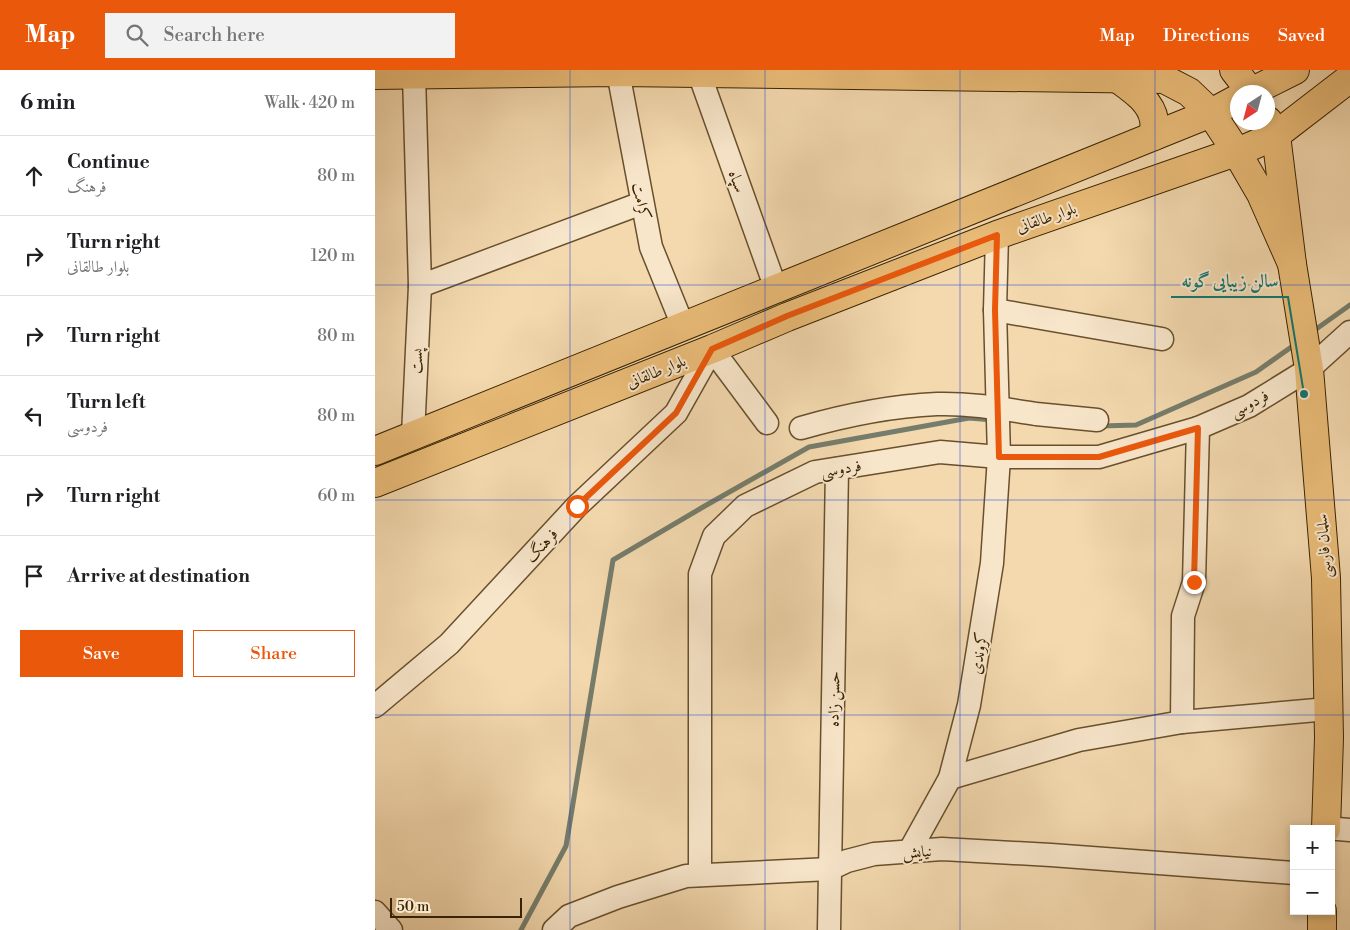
<!DOCTYPE html>
<meta charset="utf-8">
<style>
body{margin:0;font-family:"Libre Bodoni",Amiri,serif;background:#f2f2f2;color:#202124}
.controls{position:absolute;right:15px;bottom:15px;display:grid;overflow:hidden;border-radius:0px;box-shadow:0 2px 8px #0003}
.controls button{width:45px;height:45px;display:grid;place-items:center;padding:0;border:0;border-bottom:1px solid #e0e0e0;background:#fff;color:#202124;font:25px sans-serif}
.compass{position:absolute;left:855px;top:15px;width:45px;height:45px;border-radius:50%;background:#fff;box-shadow:0 2px 8px #0003;rotate:216deg}
.scale{position:absolute;left:15px;bottom:12px;width:132px;box-sizing:border-box;padding-left:5px;border:2px solid #392301;border-top:0;font-size:14px;line-height:18px;white-space:nowrap;color:#392301;-webkit-text-stroke:4px #f8e6cb;paint-order:stroke}
.stop{position:absolute;width:15px;height:15px;margin:-11px;border:4px solid #ea580c;border-radius:50%;background:#fff}
.stop.end{background:#ea580c;border-color:#fff;box-shadow:0 1px 5px #0008}
.list{margin:0;padding:0;list-style:none}
h2{display:flex;justify-content:space-between;align-items:center;height:65px;margin:0;padding:0 20px;font-size:21px}
h2 small{font-size:16px;font-weight:400;color:#757577}
.list li{display:grid;grid-template-columns:32px 1fr auto;gap:15px;align-items:center;box-sizing:border-box;height:80px;padding:0 20px;border-top:1px solid #e0e0e0}
.list b{display:block;font-size:19px;white-space:nowrap}
.list p{margin:0;font-size:16px;white-space:nowrap;color:#757577}
.list em{font-size:16px;font-style:normal;color:#757577}
.actions{display:flex;gap:10px;padding:15px 20px}
.actions a{flex:1;padding:11px 0;border:1px solid #ea580c;border-radius:0px;text-align:center;font-size:18px;color:#ea580c}
.actions .main{background:#ea580c;color:#fff}
.icon{flex:none;width:28px;height:28px;fill:none;stroke:currentColor;stroke-width:2;stroke-linecap:round;stroke-linejoin:round}
.map{position:relative;flex:none;width:975px;height:860px;overflow:hidden}
header{display:flex;align-items:center;gap:30px;box-sizing:border-box;height:70px;padding:0 25px;background:#ea580c;color:#fff}
header strong{font-size:24px}
nav{display:flex;gap:28px;margin-inline-start:auto;font-size:18px}
.search{width:350px;height:45px;background:#f2f2f2;display:flex;align-items:center;gap:12px;box-sizing:border-box;padding:0 18px;border-radius:0px;color:#757577;font-size:19px}
main{display:flex}
aside{flex:1;background:#fff}
.map>svg:first-child{display:block}
.lines{fill:none;stroke-linecap:round;stroke-linejoin:round}
.stream{stroke:#767d6c;stroke-width:5}
.minor-casing{stroke:#68502c;stroke-width:25}
.major-casing{stroke:#392301;stroke-width:30}
.minor{stroke:#f8e6cb;stroke-width:22}
.major{stroke:#eabc78;stroke-width:28}
.route{stroke:#ea580c;stroke-width:6}
.grid{fill:none;stroke:#1d4ed8;stroke-width:1;stroke-opacity:0.55}
.labels{text-anchor:middle;stroke-width:4;stroke-linejoin:round;paint-order:stroke}
.street-label{font-size:16px;fill:#392301;stroke:#f8e6cb}
.leader{fill:none;stroke:#0f766e;stroke-width:2}
.callout-dot{fill:#0f766e;stroke:#f8e6cb;stroke-width:2}
.callout-label{font-size:18px;text-anchor:middle;font-weight:bold;fill:#0f766e;stroke:#f8e6cb;stroke-width:4;stroke-linejoin:round;paint-order:stroke}
</style>
<header>
<strong>Map</strong>
<div class="search"><svg class="icon" aria-label="search" viewBox="0 0 24 24"><circle cx="10" cy="10" r="6"/><path d="M15 15l6 6"/></svg>Search here</div>
<nav><a>Map</a><a>Directions</a><a>Saved</a></nav>
</header>
<main>
<aside>
<h2>6 min<small>Walk · 420 m</small></h2>
<ul class="list">
<li><svg class="icon" aria-label="ahead" viewBox="0 0 24 24"><path d="M12 20V5M6 11l6-6 6 6"/></svg><div><b>Continue</b><p>فرهنگ</p></div><em>80 m</em></li>
<li><svg class="icon" aria-label="right" viewBox="0 0 24 24"><path d="M7 20v-9h11M14 6l5 5-5 5"/></svg><div><b>Turn right</b><p>بلوار طالقانی</p></div><em>120 m</em></li>
<li><svg class="icon" aria-label="right" viewBox="0 0 24 24"><path d="M7 20v-9h11M14 6l5 5-5 5"/></svg><div><b>Turn right</b></div><em>80 m</em></li>
<li><svg class="icon" aria-label="left" viewBox="0 0 24 24"><path d="M17 20v-9H6M10 6l-5 5 5 5"/></svg><div><b>Turn left</b><p>فردوسی</p></div><em>80 m</em></li>
<li><svg class="icon" aria-label="right" viewBox="0 0 24 24"><path d="M7 20v-9h11M14 6l5 5-5 5"/></svg><div><b>Turn right</b></div><em>60 m</em></li>
<li><svg class="icon" aria-label="arrive" viewBox="0 0 24 24"><path d="M6 21V4h12l-3 4 3 4H6"/></svg><div><b>Arrive at destination</b></div></li>
</ul>
<div class="actions"><a class="main">Save</a><a>Share</a></div>
</aside>
<div class="map">
<svg width="975" height="860" viewBox="0 0 975 860">
<rect width="100%" height="100%" fill="#f4d9af"/>
<filter id="stains"><feTurbulence type="fractalNoise" baseFrequency=".004" numOctaves="4"/><feColorMatrix values="0 0 0 0 .2 0 0 0 0 .09 0 0 0 0 .02 0 0 0 .5 -.17"/></filter>
<radialGradient id="worn" r=".72"><stop offset=".6" stop-color="#630" stop-opacity="0"/><stop offset="1" stop-color="#630" stop-opacity=".3"/></radialGradient>
<g class="lines">
<g class="stream">
<polyline points="937,262 975,235"/>
<polyline points="726,356 761,355 881,302 922,273"/>
<polyline points="146,860 191,776 238,490 328,437 434,377 594,348 618,350"/>
</g>
<defs>
<g id="minor">
<polyline points="243,2 276,177 308,256"/>
<polyline points="324,3 401,219"/>
<polyline points="45,216 267,133"/>
<polyline points="620,240 787,269"/>
<path d="M426,358C471,345 516,336 562,334C595,333 628,339 661,344C681,346 702,348 722,350"/>
<polyline points="38,365 45,216 39,5"/>
<polyline points="0,636 74,574 202,436 301,343 337,279 392,353"/>
<polyline points="807,652 808,546 819,512 823,358"/>
<polyline points="575,708 704,670 807,652 953,639"/>
<polyline points="951,758 975,760"/>
<polyline points="534,782 575,708 594,635 617,493 624,387 620,240 622,165"/>
<polyline points="325,805 325,504 339,466 370,436 440,402 565,382 624,387 724,387 823,358 874,336 934,299 975,262"/>
<polyline points="0,842 16,860"/>
<polyline points="179,860 194,846 243,827 311,806 455,799 472,791 499,784 567,779 676,785 919,803"/>
<polyline points="454,860 462,399"/>
</g>
<g id="major">
<polyline points="859,0 876,22"/>
<polyline points="0,5 243,2 789,9 814,22 836,43 861,81 886,124 917,194"/>
<path d="M742,8C757,19 776,31 779,50C780,55 779,61 779,66"/>
<polyline points="876,22 920,0"/>
<polyline points="893,51 901,65 917,194 934,299 951,508 954,668 951,759"/>
<polyline points="0,381 779,66 836,43 862,29"/>
<polyline points="0,413 337,279 412,247 622,165 872,78 901,65 975,8"/>
<polyline points="947,860 947,841"/>
</g>
</defs>
<use href="#minor" class="minor-casing"/>
<use href="#major" class="major-casing"/>
<use href="#minor" class="minor"/>
<use href="#major" class="major"/>
</g>
<g class="lines">
<polyline class="route" points="202,436 301,343 337,279 412,246 622,165 620,240 624,387 724,387 823,358 819,512"/>
</g>
<path class="grid" d="M195,0V860M390,0V860M585,0V860M780,0V860M0,215H975M0,430H975M0,645H975"/>
<g class="labels">
<g class="street-label">
<text transform="translate(363 111) rotate(70)" y="6">سپاه</text>
<text transform="translate(267 131) rotate(79)" y="6">کرامت</text>
<text transform="translate(671 147) rotate(-19)" y="6">بلوار طالقانی</text>
<text transform="translate(41 291) rotate(-87)" y="6">پست</text>
<text transform="translate(281 301) rotate(-22)" y="6">بلوار طالقانی</text>
<text transform="translate(874 333) rotate(-28)" y="6">فردوسی</text>
<text transform="translate(466 398) rotate(-10)" y="6">فردوسی</text>
<text transform="translate(166 475) rotate(-47)" y="6">فرهنگ</text>
<text transform="translate(948 476) rotate(-94)" y="6">سلمان فارسی</text>
<text transform="translate(603 583) rotate(-81)" y="6">کروندی</text>
<text transform="translate(458 629) rotate(-89)" y="6">حسن زاده</text>
<text transform="translate(542 781) rotate(-4)" y="6">نیایش</text>
</g>
</g>
<path class="leader" d="M929 324L913 227H796"/>
<circle class="callout-dot" cx="929" cy="324" r="5"/>
<g class="callout-label">
<text x="855" y="217">سالن زیبایی گونه</text>
</g>
<rect width="100%" height="100%" filter="url(#stains)"/>
<rect width="100%" height="100%" fill="url(#worn)"/>
</svg>
<div class="controls">
<button>+</button>
<button>−</button>
</div>
<svg class="compass" viewBox="-18 -18 36 36"><path d="M0-13l5 13h-10z" fill="#e53935"/><path d="M0 13l5-13h-10z" fill="#757577"/></svg>
<div class="scale">50 m</div>
<div class="stop" style="left:202px;top:436px"></div>
<div class="stop end" style="left:819px;top:512px"></div>
</div>
</main>
